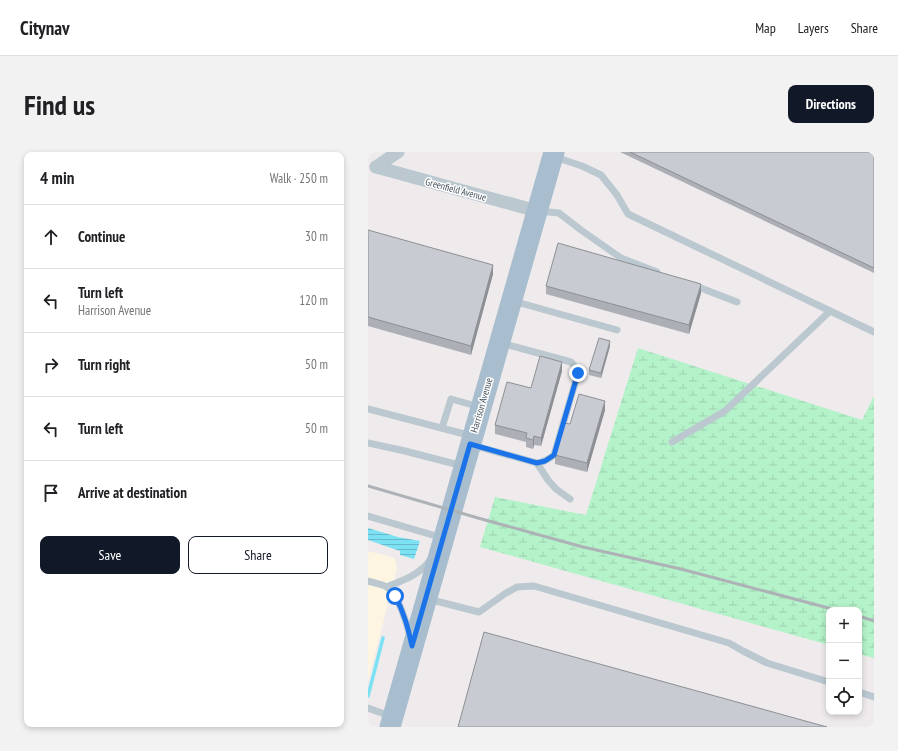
<!DOCTYPE html>
<meta charset="utf-8">
<style>
body{margin:0;font-family:"PT Sans Narrow",sans-serif;background:#f2f2f2;color:#202124}
.controls{position:absolute;right:12px;bottom:12px;display:grid;overflow:hidden;border-radius:8px;box-shadow:0 2px 6px #0003}
.controls button{width:36px;height:36px;display:grid;place-items:center;padding:0;border:0;border-bottom:1px solid #e0e0e0;background:#fff;color:#202124;font:20px sans-serif}
.stop{position:absolute;width:12px;height:12px;margin:-9px;border:3px solid #1a73e8;border-radius:50%;background:#fff}
.stop.end{background:#1a73e8;border-color:#fff;box-shadow:0 1px 4px #0008}
.list{margin:0;padding:0;list-style:none}
h2{display:flex;justify-content:space-between;align-items:center;height:52px;margin:0;padding:0 16px;font-size:17px}
h2 small{font-size:13px;font-weight:400;color:#757577}
.list li{display:grid;grid-template-columns:26px 1fr auto;gap:12px;align-items:center;box-sizing:border-box;height:64px;padding:0 16px;border-top:1px solid #e0e0e0}
.list b{display:block;font-size:15px;white-space:nowrap}
.list p{margin:0;font-size:13px;white-space:nowrap;color:#757577}
.list em{font-size:13px;font-style:normal;color:#757577}
.actions{display:flex;gap:8px;padding:12px 16px}
.actions a{flex:1;padding:9px 0;border:1px solid #111827;border-radius:8px;text-align:center;font-size:14px;color:#111827}
.actions .main{background:#111827;color:#fff}
.icon{flex:none;width:22px;height:22px;fill:none;stroke:currentColor;stroke-width:2;stroke-linecap:round;stroke-linejoin:round}
.map{position:relative;flex:none;width:506px;height:575px;overflow:hidden;border-radius:8px}
header{display:flex;align-items:center;gap:24px;box-sizing:border-box;height:56px;padding:0 20px;background:#fff;border-bottom:1px solid #e0e0e0}
header strong{font-size:19px}
nav{display:flex;gap:22px;margin-inline-start:auto;font-size:14px}
.intro{display:flex;align-items:center;justify-content:space-between;box-sizing:border-box;height:96px;padding:0 24px}
h1{margin:0;font-size:28px}
.button{padding:10px 18px;border-radius:8px;background:#111827;color:#fff;font-size:14px;font-weight:700}
main{display:flex;gap:24px;padding:0 24px}
aside{flex:1;background:#fff;border-radius:8px;box-shadow:0 2px 6px #0003}
.map>svg:first-child{display:block}
.commercial{fill:#fdf4e1}
.wetland{fill:url(#wetland-marsh)}
.water{fill:url(#water-rules)}
.lines{fill:none;stroke-linecap:round;stroke-linejoin:round}
.stream{stroke:#7de1f4;stroke-width:3.5}
.service{stroke:#bbc8d0;stroke-width:7}
.minor{stroke:#bbc8d0;stroke-width:13}
.primary{stroke:#a8bece;stroke-width:21}
.rail{stroke:#adb2b7;stroke-width:3}
.wall{fill:#acafb5}
.shaded-wall{fill:#8c8f93}
.building{fill:#c8ccd2;stroke:#8c8f93}
.route{stroke:#1a73e8;stroke-width:5}
.labels{text-anchor:middle;stroke-width:3;stroke-linejoin:round;paint-order:stroke}
.street-label{font-size:10px;fill:#43515b;stroke:#fff}
</style>
<header>
<strong>Citynav</strong>
<nav><a>Map</a><a>Layers</a><a>Share</a></nav>
</header>
<div class="intro"><h1>Find us</h1><a class="button">Directions</a></div>
<main>
<aside>
<h2>4 min<small>Walk · 250 m</small></h2>
<ul class="list">
<li><svg class="icon" aria-label="ahead" viewBox="0 0 24 24"><path d="M12 20V5M6 11l6-6 6 6"/></svg><div><b>Continue</b></div><em>30 m</em></li>
<li><svg class="icon" aria-label="left" viewBox="0 0 24 24"><path d="M17 20v-9H6M10 6l-5 5 5 5"/></svg><div><b>Turn left</b><p>Harrison Avenue</p></div><em>120 m</em></li>
<li><svg class="icon" aria-label="right" viewBox="0 0 24 24"><path d="M7 20v-9h11M14 6l5 5-5 5"/></svg><div><b>Turn right</b></div><em>50 m</em></li>
<li><svg class="icon" aria-label="left" viewBox="0 0 24 24"><path d="M17 20v-9H6M10 6l-5 5 5 5"/></svg><div><b>Turn left</b></div><em>50 m</em></li>
<li><svg class="icon" aria-label="arrive" viewBox="0 0 24 24"><path d="M6 21V4h12l-3 4 3 4H6"/></svg><div><b>Arrive at destination</b></div></li>
</ul>
<div class="actions"><a class="main">Save</a><a>Share</a></div>
</aside>
<div class="map">
<svg width="506" height="575" viewBox="0 0 506 575">
<defs>
<pattern id="wetland-marsh" width="20" height="14" patternUnits="userSpaceOnUse"><rect width="20" height="14" fill="#b4f2c9"/><path d="M1 5h8M5 5V1M11 12h8M15 12V8" fill="none" stroke="#9cd1af"/></pattern>
<pattern id="water-rules" width="6" height="5" patternUnits="userSpaceOnUse"><rect width="6" height="5" fill="#7de1f4"/><path d="M0 2.5h6" fill="none" stroke="#68b9c9"/></pattern>
</defs>
<rect width="100%" height="100%" fill="#efebec"/>
<polygon class="commercial" points="0,399 27,406 29,417 0,530"/>
<polygon class="wetland" points="270,196 494,268 506,244 506,506 491,502 491,458 461,458 461,493 112,395 127,345 218,363"/>
<polygon class="water" points="0,376 30,385 52,389 46,407 32,403 32,399 0,388"/>
<g class="lines">
<polyline class="stream" points="0,544 15,486"/>
<g class="service">
<polyline points="187,5 214,14 233,23 249,43 260,62 506,180"/>
<polyline points="171,59 191,61 213,78 253,106 289,120"/>
<polyline points="325,133 369,150"/>
<polyline points="145,149 249,178"/>
<polyline points="0,257 104,284"/>
<polyline points="74,276 83,247 112,255"/>
<polyline points="304,290 357,259 462,159"/>
<polyline points="0,291 37,299 95,314"/>
<path d="M104,293L169,311C176,310 181,307 186,303L210,221L208,216L203,210L133,191"/>
<polyline points="169,311 180,328 188,337 202,347"/>
<polyline points="0,364 75,386"/>
<path d="M0,429C6,431 14,432 19,435C30,442 39,472 42,484"/>
<path d="M19,435C35,428 52,423 62,408"/>
<polyline points="60,447 111,460 138,441 149,435 166,434 361,491 375,499 399,511 461,530"/>
<polyline points="491,540 506,545"/>
<polyline points="0,556 22,564"/>
</g>
<g class="minor">
<polyline points="8,15 169,59"/>
<polyline points="8,15 30,0"/>
</g>
<polyline class="primary" points="22,575 186,0"/>
<g class="rail">
<polyline points="0,334 110,366 215,395 313,417 468,458"/>
<polyline points="491,464 506,469"/>
</g>
</g>
<g class="wall">
<polygon points="252,0 506,0 506,121"/>
<polygon points="0,78 125,122 103,203 0,174"/>
<polygon points="178,134 333,141 321,182 178,142"/>
<polygon points="242,194 233,226 221,223 221,218"/>
<polygon points="194,219 173,294 166,293 165,297 158,295 158,290 127,282 127,273 163,236"/>
<polygon points="237,258 219,320 187,312 187,303 202,272"/>
</g>
<g class="shaded-wall">
<polygon points="125,113 125,122 103,203 103,194"/>
<polygon points="333,132 333,141 321,182 321,173"/>
<polygon points="242,189 242,194 233,226 233,221"/>
<polygon points="194,210 194,219 173,294 173,286"/>
<polygon points="237,249 237,258 219,320 219,311"/>
<polygon points="166,284 166,293 165,297 165,288"/>
</g>
<g class="building">
<polygon points="262,0 506,0 506,116"/>
<polygon points="0,78 125,113 103,194 0,165"/>
<polygon points="190,91 333,132 321,173 178,134"/>
<polygon points="231,186 242,189 233,221 221,218"/>
<polygon points="172,204 194,210 173,286 166,284 165,288 158,286 159,281 127,273 139,230 163,236"/>
<polygon points="211,242 237,249 219,311 187,303 196,271 202,272"/>
<polygon points="116,480 459,575 90,575"/>
</g>
<g class="lines">
<path class="route" d="M27,444C36,460 40,476 44,494L102,292L169,311L177,309L186,303L210,221"/>
</g>
<g class="labels">
<g class="street-label">
<text transform="translate(88 37) rotate(15)" y="4">Greenfield Avenue</text>
<text transform="translate(113 253) rotate(-74)" y="4">Harrison Avenue</text>
</g>
</g>
</svg>
<div class="controls">
<button>+</button>
<button>−</button>
<button><svg class="icon" aria-label="locate" viewBox="0 0 24 24"><circle cx="12" cy="12" r="6"/><path d="M12 2v4M12 18v4M2 12h4M18 12h4"/></svg></button>
</div>
<div class="stop" style="left:27px;top:444px"></div>
<div class="stop end" style="left:210px;top:221px"></div>
</div>
</main>
